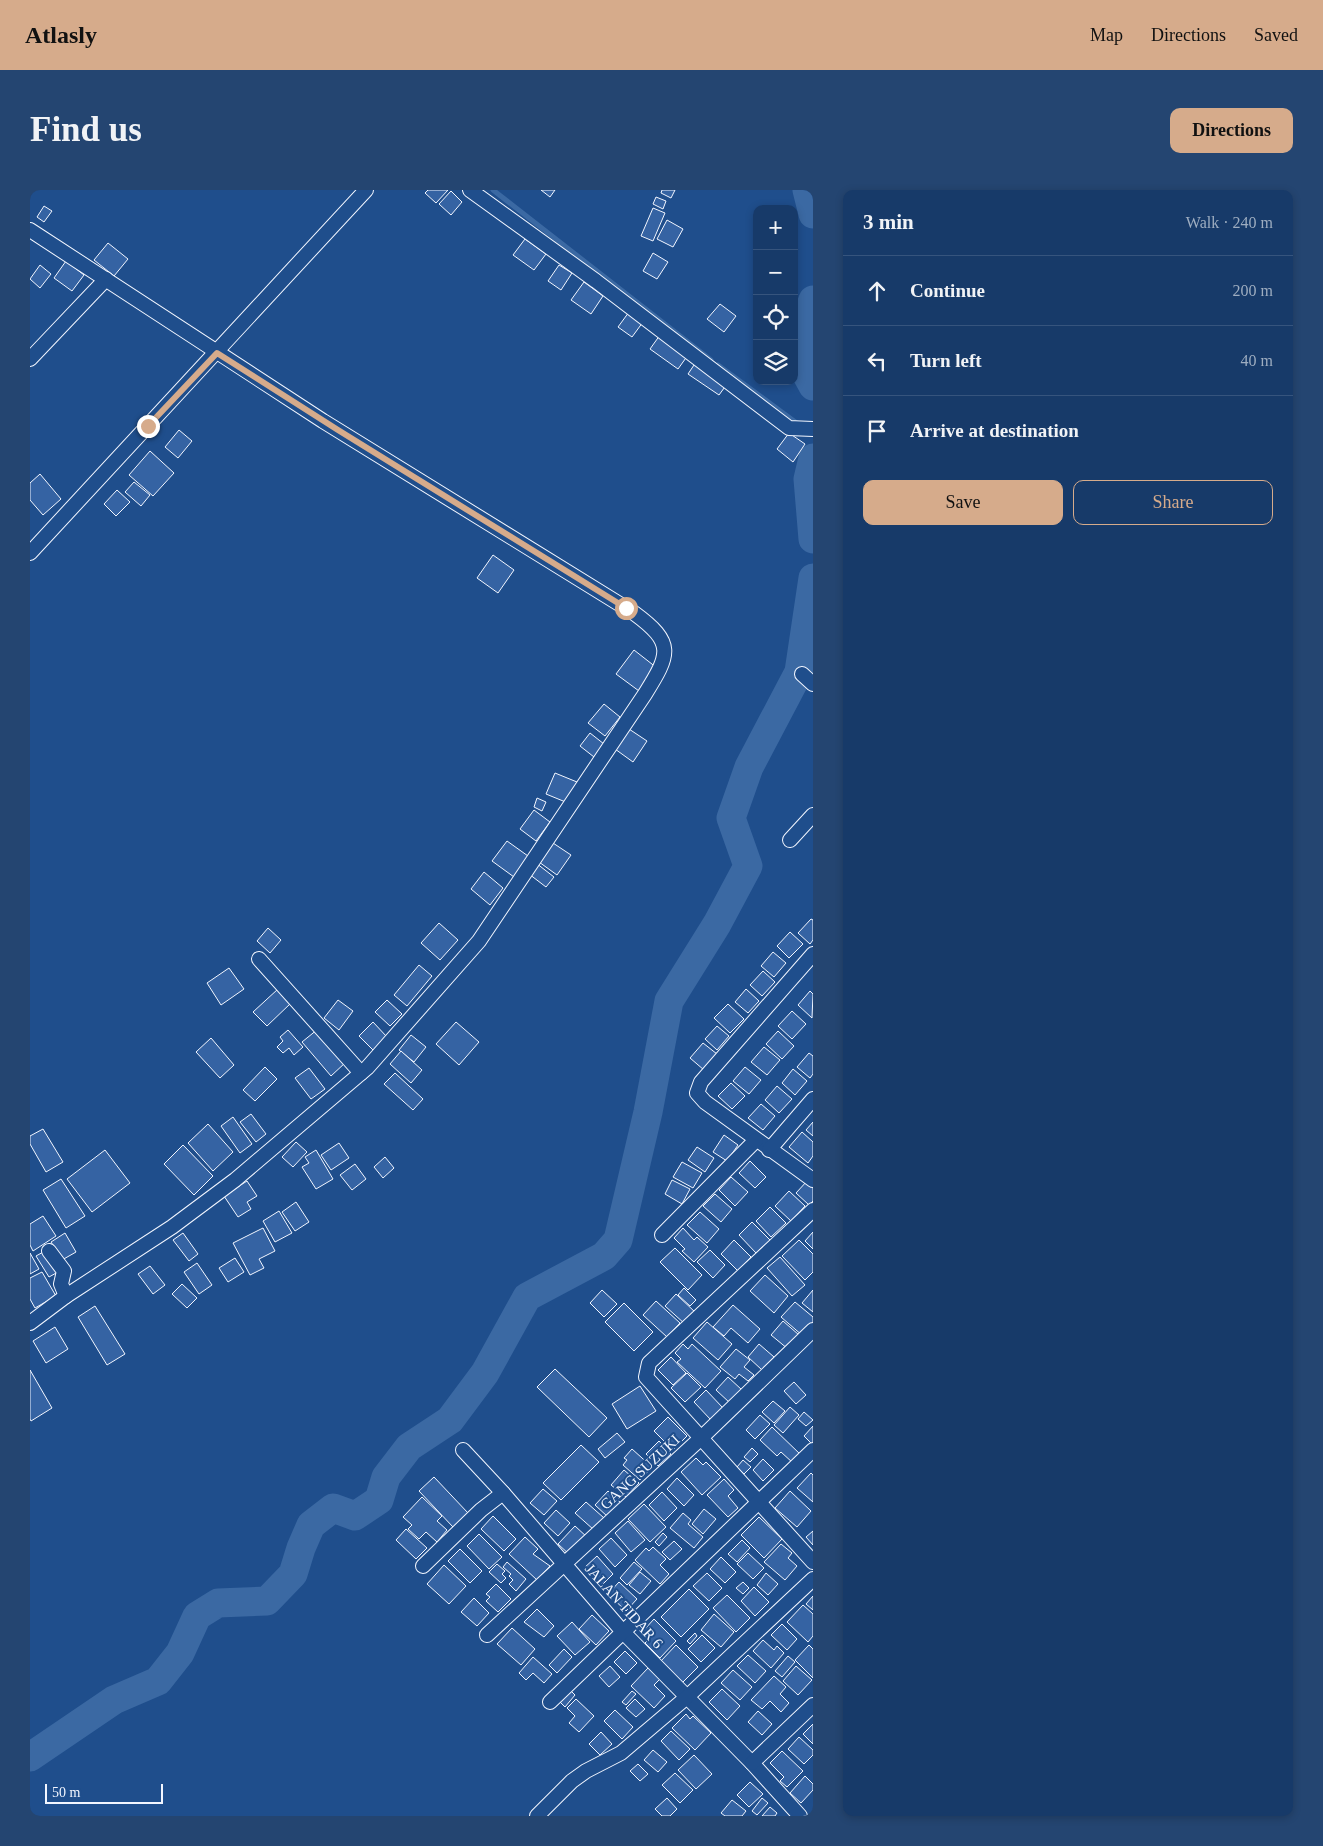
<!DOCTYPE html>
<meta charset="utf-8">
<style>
body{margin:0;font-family:Georgia,serif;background:#244571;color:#f1f3f6}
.controls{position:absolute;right:15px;top:15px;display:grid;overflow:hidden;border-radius:10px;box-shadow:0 2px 8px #0003}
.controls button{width:45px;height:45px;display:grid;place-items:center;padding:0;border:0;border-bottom:1px solid #36547d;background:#173a69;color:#f1f3f6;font:25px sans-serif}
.scale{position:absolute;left:15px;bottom:12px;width:118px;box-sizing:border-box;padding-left:5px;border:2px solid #f2f6ff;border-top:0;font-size:14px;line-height:18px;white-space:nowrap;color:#f2f6ff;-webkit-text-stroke:4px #1f4e8c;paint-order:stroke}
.stop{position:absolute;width:15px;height:15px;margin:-11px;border:4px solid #d6ab8b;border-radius:50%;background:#fff}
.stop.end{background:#d6ab8b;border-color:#fff;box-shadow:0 1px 5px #0008}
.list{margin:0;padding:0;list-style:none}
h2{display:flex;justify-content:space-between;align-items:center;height:65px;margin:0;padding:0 20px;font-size:21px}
h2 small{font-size:16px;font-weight:400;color:#9eadc0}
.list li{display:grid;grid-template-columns:32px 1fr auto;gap:15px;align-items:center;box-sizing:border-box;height:70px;padding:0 20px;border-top:1px solid #36547d}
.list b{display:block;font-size:19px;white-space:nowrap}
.list em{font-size:16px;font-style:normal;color:#9eadc0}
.actions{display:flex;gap:10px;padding:15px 20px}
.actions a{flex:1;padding:11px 0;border:1px solid #d6ab8b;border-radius:10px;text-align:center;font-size:18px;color:#d6ab8b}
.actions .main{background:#d6ab8b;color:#111}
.icon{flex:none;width:28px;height:28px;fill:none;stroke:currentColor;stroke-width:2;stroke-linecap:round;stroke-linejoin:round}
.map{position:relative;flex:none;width:783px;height:1626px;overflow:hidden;border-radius:10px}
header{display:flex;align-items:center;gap:30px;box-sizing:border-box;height:70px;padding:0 25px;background:#d6ab8b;color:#111}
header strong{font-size:24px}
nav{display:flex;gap:28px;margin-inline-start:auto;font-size:18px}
.intro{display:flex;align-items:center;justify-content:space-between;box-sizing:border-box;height:120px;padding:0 30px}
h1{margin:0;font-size:35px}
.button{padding:12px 22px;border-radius:10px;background:#d6ab8b;color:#111;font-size:18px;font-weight:700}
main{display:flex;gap:30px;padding:0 30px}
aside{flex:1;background:#173a69;border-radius:10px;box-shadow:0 2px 8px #0003}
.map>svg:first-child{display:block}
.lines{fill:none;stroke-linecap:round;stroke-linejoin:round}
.stream{stroke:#3b69a3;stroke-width:5}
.river{stroke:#3b69a3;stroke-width:29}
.building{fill:#3563a3;stroke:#f2f6ff}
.minor-casing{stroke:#f2f6ff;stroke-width:16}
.minor{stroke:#1f4e8c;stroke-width:14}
.route{stroke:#d6ab8b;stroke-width:6}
.labels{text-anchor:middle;stroke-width:4;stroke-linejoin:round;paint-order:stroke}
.street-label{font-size:15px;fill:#f2f6ff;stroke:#1f4e8c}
</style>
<header>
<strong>Atlasly</strong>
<nav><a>Map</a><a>Directions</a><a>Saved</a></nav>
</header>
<div class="intro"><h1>Find us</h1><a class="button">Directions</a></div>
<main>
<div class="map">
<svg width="783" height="1626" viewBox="0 0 783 1626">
<rect width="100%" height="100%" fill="#1f4e8c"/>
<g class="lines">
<g class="stream">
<polyline points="463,0 681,170"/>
<polyline points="688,175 768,234"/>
</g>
<g class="river">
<polyline points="777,0 783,24"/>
<polyline points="783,110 772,139 772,176 783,196"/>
<polyline points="783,268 778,289 783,349"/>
<polyline points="0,1567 84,1510 128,1491 150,1463 167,1426 188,1413 237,1411 263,1384 271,1358 281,1335 303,1318 325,1326 349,1310 356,1287 379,1257 420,1230 455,1183 497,1107 574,1066 588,1050 618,922 639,811 687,734 718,676 701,628 719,577 769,482 783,388"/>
</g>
</g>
<g class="building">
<polygon points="398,0 418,0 406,13 395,3"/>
<polygon points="511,0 525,0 520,7"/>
<polygon points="632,0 645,0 641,8 631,3"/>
<polygon points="421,1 432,12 421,25 409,14"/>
<polygon points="626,7 636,11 633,19 623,14"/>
<polygon points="14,16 22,21 14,32 7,27"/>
<polygon points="623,18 635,23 623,51 611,46"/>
<polygon points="637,30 653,39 643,57 627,49"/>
<polygon points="495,49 516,64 504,80 483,65"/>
<polygon points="78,53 98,69 84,86 64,70"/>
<polygon points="623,63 638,72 627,89 613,81"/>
<polygon points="36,71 54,85 42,101 24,88"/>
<polygon points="10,75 21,84 10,98 0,89"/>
<polygon points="529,75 542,83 531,100 518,91"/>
<polygon points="554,92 573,106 561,124 541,110"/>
<polygon points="690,114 706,126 694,142 677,129"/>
<polygon points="599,122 613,132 602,147 588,137"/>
<polygon points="630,145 658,165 648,179 620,159"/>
<polygon points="666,172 697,194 689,205 658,184"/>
<polygon points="149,240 162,251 148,268 135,257"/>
<polygon points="759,243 775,254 763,272 747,259"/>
<polygon points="120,261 144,283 123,306 99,285"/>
<polygon points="10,284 31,309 13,325 0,310 0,293"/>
<polygon points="104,292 120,305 111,316 95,302"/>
<polygon points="87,300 100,312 86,326 74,314"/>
<polygon points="463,365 484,380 468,403 447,388"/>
<polygon points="604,460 627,478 609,501 586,484"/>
<polygon points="574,514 590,527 575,546 558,533"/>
<polygon points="599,539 617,551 603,572 585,559"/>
<polygon points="560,543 574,554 564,567 550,556"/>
<polygon points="525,583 547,592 538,613 516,604"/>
<polygon points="507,608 516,612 512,621 504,617"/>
<polygon points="504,620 520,632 506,651 490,639"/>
<polygon points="477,651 498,666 484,687 462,671"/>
<polygon points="523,653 541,665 527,685 509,672"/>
<polygon points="506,673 524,687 516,697 499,684"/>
<polygon points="454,682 473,698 460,715 441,699"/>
<polygon points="781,729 783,730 783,750 780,754 768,743"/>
<polygon points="409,733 428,750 410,770 391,753"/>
<polygon points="238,738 251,750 240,763 227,751"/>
<polygon points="760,742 773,754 759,768 747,756"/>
<polygon points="743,762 756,773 744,787 731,776"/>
<polygon points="389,775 402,786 377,816 364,805"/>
<polygon points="199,778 214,799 191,815 177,793"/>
<polygon points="733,781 745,792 732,806 720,795"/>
<polygon points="248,799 261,813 237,836 223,822"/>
<polygon points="716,799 729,811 718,823 705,812"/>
<polygon points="780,801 783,804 782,828 768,815"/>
<polygon points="308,810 323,821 309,840 294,828"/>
<polygon points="357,810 372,824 360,836 345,822"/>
<polygon points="698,814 714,829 700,843 684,828"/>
<polygon points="762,821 776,834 762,849 748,836"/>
<polygon points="343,832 357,847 343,860 329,846"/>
<polygon points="426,832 449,852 429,875 406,854"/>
<polygon points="687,836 699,846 687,860 675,849"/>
<polygon points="288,839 316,872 301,886 272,852"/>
<polygon points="258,840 273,857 264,865 259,858 253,863 247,857 253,851 250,847"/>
<polygon points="748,841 764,856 752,869 736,854"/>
<polygon points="381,845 396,857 384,872 369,860"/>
<polygon points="181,848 204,875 190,888 166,862"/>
<polygon points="673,853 687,864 674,880 660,868"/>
<polygon points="734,857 750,870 737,885 721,872"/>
<polygon points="371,861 392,880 381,893 360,874"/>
<polygon points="779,863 783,866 783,884 780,888 767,877"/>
<polygon points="235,877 247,889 225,911 213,900"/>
<polygon points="715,877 731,890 719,904 703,891"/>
<polygon points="279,878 295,899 281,909 265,888"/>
<polygon points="763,879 777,891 765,905 752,893"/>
<polygon points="365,883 393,909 383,920 354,894"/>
<polygon points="701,893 715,906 702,919 688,906"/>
<polygon points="747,896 762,909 749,923 735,910"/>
<polygon points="731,914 745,926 733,940 718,928"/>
<polygon points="221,924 236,944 226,952 210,932"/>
<polygon points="203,927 222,954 210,963 191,936"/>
<polygon points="783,932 783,946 776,940"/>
<polygon points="178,934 203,962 183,981 158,953"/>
<polygon points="13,939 33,972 16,982 0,954 0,946"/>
<polygon points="772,942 783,952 783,966 778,973 759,957"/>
<polygon points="694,945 708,955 697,971 683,962"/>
<polygon points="266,952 277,962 263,977 252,967"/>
<polygon points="309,953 319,968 301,980 291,965"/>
<polygon points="153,955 183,986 164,1005 134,974"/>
<polygon points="667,957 684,968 675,982 658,970"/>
<polygon points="75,960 100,993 62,1022 37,989"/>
<polygon points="286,960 303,989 286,999 272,977 279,973 275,967"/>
<polygon points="355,967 364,978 353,988 344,977"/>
<polygon points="720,971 736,987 725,998 709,983"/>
<polygon points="652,972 672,983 663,998 643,987"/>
<polygon points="325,974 336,989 322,1000 310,985"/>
<polygon points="701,987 718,1002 705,1016 689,1000"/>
<polygon points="31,989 55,1026 36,1038 13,1000"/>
<polygon points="642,990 660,999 652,1014 635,1004"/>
<polygon points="778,990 783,995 783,1011 779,1015 766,1003"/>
<polygon points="217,991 227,1006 217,1012 221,1019 208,1027 194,1006"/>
<polygon points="759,1001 775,1016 761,1031 745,1016"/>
<polygon points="685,1004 702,1019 691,1032 673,1016"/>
<polygon points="266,1012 279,1032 265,1041 252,1022"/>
<polygon points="740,1017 756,1033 741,1047 726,1031"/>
<polygon points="249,1021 262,1043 245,1052 233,1031"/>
<polygon points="670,1022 689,1039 677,1053 657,1035"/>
<polygon points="13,1026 26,1046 3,1061 0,1055 0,1034"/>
<polygon points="722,1032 740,1050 726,1063 709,1045"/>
<polygon points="233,1038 245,1061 229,1069 234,1078 220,1085 203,1053"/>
<polygon points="653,1038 664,1050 667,1047 678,1057 664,1072 652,1061 655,1059 644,1048"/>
<polygon points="783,1042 783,1059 775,1051"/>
<polygon points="35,1043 46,1062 32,1070 21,1052"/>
<polygon points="153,1043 168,1064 159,1071 143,1050"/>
<polygon points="704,1050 721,1067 708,1081 691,1064"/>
<polygon points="769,1050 783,1064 783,1082 775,1090 752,1066"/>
<polygon points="645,1058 672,1085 658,1100 630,1072"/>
<polygon points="680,1060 695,1075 683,1088 667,1072"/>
<polygon points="15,1061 28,1082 19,1087 6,1066"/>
<polygon points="0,1063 9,1079 0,1084"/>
<polygon points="750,1067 775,1095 762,1106 737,1078"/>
<polygon points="205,1068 214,1082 198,1092 189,1078"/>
<polygon points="167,1073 182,1095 169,1104 154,1082"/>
<polygon points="120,1076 135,1095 123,1104 108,1084"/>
<polygon points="12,1082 26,1106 5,1118 0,1109 0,1088"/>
<polygon points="735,1085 758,1106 744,1123 720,1101"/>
<polygon points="152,1094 167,1108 157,1118 142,1104"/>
<polygon points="654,1098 666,1110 660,1116 648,1105"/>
<polygon points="572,1100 587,1114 574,1127 560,1113"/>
<polygon points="783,1100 783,1122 772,1113"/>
<polygon points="646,1104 666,1123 655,1134 635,1116"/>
<polygon points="626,1111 650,1133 637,1147 613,1125"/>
<polygon points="765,1112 783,1127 783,1134 773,1146 751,1127"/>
<polygon points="594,1113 623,1142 604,1161 575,1132"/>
<polygon points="703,1115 730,1139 718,1153 701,1138 694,1146 683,1137"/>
<polygon points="65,1116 95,1164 77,1175 48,1127"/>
<polygon points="753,1131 769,1145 758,1159 741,1145"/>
<polygon points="677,1132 702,1154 688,1170 663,1148"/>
<polygon points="25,1137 38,1159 16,1173 3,1151"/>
<polygon points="653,1154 658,1159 662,1154 691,1181 675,1198 647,1172 651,1169 645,1163"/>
<polygon points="729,1154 744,1167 732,1180 718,1167"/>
<polygon points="706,1159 720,1170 714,1177 724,1185 718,1191 709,1184 705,1189 690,1177"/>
<polygon points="641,1167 656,1183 643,1195 628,1180"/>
<polygon points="525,1179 577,1228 559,1247 507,1197"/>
<polygon points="0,1180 22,1218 1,1231 0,1229"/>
<polygon points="657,1183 671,1197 655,1212 641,1198"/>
<polygon points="698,1187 712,1200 700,1213 686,1200"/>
<polygon points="764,1192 776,1205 766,1214 754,1201"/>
<polygon points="610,1196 626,1221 597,1239 582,1214"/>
<polygon points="676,1200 693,1218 681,1230 664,1212"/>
<polygon points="743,1211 755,1221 744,1233 732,1222"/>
<polygon points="760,1217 769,1225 753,1243 744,1235"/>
<polygon points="774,1222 783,1230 776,1236 768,1229"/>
<polygon points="730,1225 740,1234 725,1249 716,1240"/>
<polygon points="638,1227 657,1246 643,1260 624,1241"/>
<polygon points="783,1236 783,1253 782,1254 774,1246"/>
<polygon points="742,1237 771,1265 763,1273 751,1262 747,1266 730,1250"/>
<polygon points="587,1243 595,1252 575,1268 568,1259"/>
<polygon points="629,1251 641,1264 628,1276 616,1264"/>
<polygon points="551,1255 569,1272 531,1310 513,1293"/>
<polygon points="722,1258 728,1264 720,1272 714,1267"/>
<polygon points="602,1259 622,1277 610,1290 593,1275 597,1270 594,1268"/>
<polygon points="666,1268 673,1275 676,1272 691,1287 672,1305 651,1282"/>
<polygon points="733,1269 744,1280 733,1291 723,1280"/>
<polygon points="713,1270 721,1277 714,1284 707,1277"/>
<polygon points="594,1280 609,1293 596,1307 581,1295"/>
<polygon points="781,1283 783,1285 783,1312 767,1298"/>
<polygon points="404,1287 438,1323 423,1337 389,1301"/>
<polygon points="647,1288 664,1305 654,1316 637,1299"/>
<polygon points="694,1289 704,1300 698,1306 708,1318 698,1327 677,1305"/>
<polygon points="513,1299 527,1311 514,1325 500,1313"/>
<polygon points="578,1301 591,1313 578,1327 565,1315"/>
<polygon points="760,1301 781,1321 767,1337 745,1318"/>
<polygon points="632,1302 647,1318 634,1331 619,1315"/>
<polygon points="392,1307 412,1326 407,1331 417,1340 407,1352 396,1342 389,1349 378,1339 382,1335 373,1327"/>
<polygon points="556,1312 574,1328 564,1340 545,1323"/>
<polygon points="614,1314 636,1337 620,1352 598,1329"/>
<polygon points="674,1319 686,1329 673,1344 662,1334"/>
<polygon points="526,1320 540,1333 528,1346 514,1333"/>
<polygon points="653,1323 661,1330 658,1334 673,1347 664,1358 640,1338"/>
<polygon points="463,1326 486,1349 474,1361 451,1339"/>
<polygon points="729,1327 752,1349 734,1368 711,1345"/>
<polygon points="598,1331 615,1350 601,1362 585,1343"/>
<polygon points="545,1336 558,1348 541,1366 528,1354"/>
<polygon points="376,1339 397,1358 386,1369 366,1350"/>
<polygon points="783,1341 783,1355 776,1347"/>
<polygon points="633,1343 637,1347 629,1356 625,1352"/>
<polygon points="449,1344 472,1367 459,1379 437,1356"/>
<polygon points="495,1347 508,1359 503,1364 520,1376 507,1390 479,1364"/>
<polygon points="581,1348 597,1365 585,1377 569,1359"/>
<polygon points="712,1350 720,1358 707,1372 698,1364"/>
<polygon points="644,1351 652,1359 640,1370 632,1362"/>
<polygon points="751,1354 762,1363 758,1368 767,1376 755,1390 734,1372"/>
<polygon points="623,1357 636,1369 630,1375 639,1384 630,1394 605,1370 616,1358 619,1361"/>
<polygon points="430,1359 452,1381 440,1393 418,1371"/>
<polygon points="718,1363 734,1378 723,1389 707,1374"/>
<polygon points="567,1366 583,1384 570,1397 553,1379"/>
<polygon points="691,1367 706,1382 695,1393 680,1379"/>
<polygon points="477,1372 496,1389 486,1401 479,1394 483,1390 479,1386 481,1384 473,1377"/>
<polygon points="604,1372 612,1379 597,1395 590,1388"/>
<polygon points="467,1374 475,1381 472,1384 476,1388 471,1393 459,1382"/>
<polygon points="414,1375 436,1396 419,1414 397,1394"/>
<polygon points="610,1382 621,1391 610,1404 599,1395"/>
<polygon points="677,1383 692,1398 679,1411 663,1396"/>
<polygon points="736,1383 748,1394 738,1405 727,1395"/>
<polygon points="589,1392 607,1409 596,1421 578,1404"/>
<polygon points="713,1392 719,1398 713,1404 706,1398"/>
<polygon points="466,1394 481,1409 468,1422 456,1411 460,1407 456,1404"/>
<polygon points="724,1397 739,1412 725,1426 711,1411"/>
<polygon points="659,1399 679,1419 651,1447 631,1427"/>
<polygon points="697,1405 720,1428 706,1442 683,1418"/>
<polygon points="783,1406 783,1420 776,1414"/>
<polygon points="444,1408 459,1423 447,1436 431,1422"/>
<polygon points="773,1415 783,1424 783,1446 778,1452 757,1432"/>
<polygon points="507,1419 524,1436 514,1447 494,1432"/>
<polygon points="684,1424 704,1442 691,1457 671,1440"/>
<polygon points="562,1425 579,1441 566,1455 549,1439"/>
<polygon points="624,1429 646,1451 630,1468 615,1453 621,1447 614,1440"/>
<polygon points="542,1432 560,1452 545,1465 527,1446"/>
<polygon points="752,1434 767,1449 757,1460 741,1445"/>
<polygon points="482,1438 505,1459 491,1475 467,1454"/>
<polygon points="665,1443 667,1446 660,1454 657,1451"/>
<polygon points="672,1445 685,1458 671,1472 658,1459"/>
<polygon points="733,1450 744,1460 747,1456 754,1463 741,1478 723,1461"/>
<polygon points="646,1455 668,1477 652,1493 630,1472"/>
<polygon points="779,1455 783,1459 783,1488 765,1470"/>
<polygon points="534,1459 542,1467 527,1483 519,1475"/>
<polygon points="595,1461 607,1473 596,1484 584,1472"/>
<polygon points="718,1465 736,1481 725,1493 707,1476"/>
<polygon points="758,1466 765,1472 752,1487 745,1481"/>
<polygon points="503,1467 522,1484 514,1493 503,1483 496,1490 489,1483"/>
<polygon points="580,1476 590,1487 579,1497 569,1486"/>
<polygon points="766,1476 782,1490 768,1505 753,1491"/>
<polygon points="618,1478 630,1489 624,1495 635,1506 624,1518 601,1496"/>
<polygon points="703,1480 722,1497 710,1510 691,1493"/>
<polygon points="744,1486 756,1497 750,1504 759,1513 751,1522 740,1511 732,1519 721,1510"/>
<polygon points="692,1499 710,1516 697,1530 679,1512"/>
<polygon points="540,1500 545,1505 535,1517 530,1512"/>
<polygon points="602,1501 606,1504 596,1515 592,1512"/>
<polygon points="546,1509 564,1526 549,1542 539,1533 545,1526 537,1518"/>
<polygon points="605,1509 615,1519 606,1527 596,1518"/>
<polygon points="585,1520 603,1537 592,1549 574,1531"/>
<polygon points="728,1521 742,1534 732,1545 718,1532"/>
<polygon points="656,1524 660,1529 663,1526 681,1543 665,1560 642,1538"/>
<polygon points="783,1534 783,1554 773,1544"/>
<polygon points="641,1541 660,1559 649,1570 631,1551"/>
<polygon points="571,1542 582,1554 570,1565 559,1554"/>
<polygon points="769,1547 783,1560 783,1565 774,1574 758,1559"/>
<polygon points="623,1560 637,1572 628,1582 614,1570"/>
<polygon points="752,1561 773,1581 757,1597 750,1591 754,1587 740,1573"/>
<polygon points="664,1565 682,1584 666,1599 648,1580"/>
<polygon points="608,1574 618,1584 610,1591 600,1581"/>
<polygon points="645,1583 663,1600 650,1613 632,1595"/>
<polygon points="775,1586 783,1594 783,1600 771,1613 760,1603"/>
<polygon points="720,1592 733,1604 719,1617 707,1605"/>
<polygon points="637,1608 647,1619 640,1626 632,1626 625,1619"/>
<polygon points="732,1608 738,1613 727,1625 722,1621"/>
<polygon points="702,1610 716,1621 712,1626 695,1626 691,1623"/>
<polygon points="740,1617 747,1623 745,1626 732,1626"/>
</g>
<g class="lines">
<defs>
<g id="minor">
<polyline points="440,0 566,91 759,238 783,239"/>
<path d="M0,40L293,231L604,423C645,453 640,464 615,504L449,751L337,878L205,990L142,1037L36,1106L0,1133"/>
<polyline points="0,169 76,89"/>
<polyline points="0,363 336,0"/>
<polyline points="772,484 783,494"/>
<polyline points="760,650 783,625"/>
<polyline points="783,764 671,892 667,903 675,912 783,990"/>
<polyline points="229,769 331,883"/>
<polyline points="739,960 783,909"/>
<polyline points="783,1020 619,1173 616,1187 783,1372"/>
<polyline points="632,1045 726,950"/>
<polyline points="19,1061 34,1081 31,1094 36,1106"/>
<polyline points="433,1260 473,1303"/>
<polyline points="393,1376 451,1320 473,1303 593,1442 722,1573 770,1626"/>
<polyline points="457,1445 670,1249 783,1140"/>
<polyline points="520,1512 783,1260"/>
<polyline points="722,1573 783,1515"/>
<polyline points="507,1626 542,1591 556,1581 591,1563 657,1507 783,1389"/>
</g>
</defs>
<use href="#minor" class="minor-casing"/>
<use href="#minor" class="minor"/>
</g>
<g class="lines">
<polyline class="route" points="118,236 187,163 308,240 596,418"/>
</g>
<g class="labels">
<g class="street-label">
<text transform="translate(610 1282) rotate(-43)" y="5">GANG SUZUKI</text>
<text transform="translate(594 1416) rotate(48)" y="5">JALAN TIDAR 6</text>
</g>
</g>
</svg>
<div class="controls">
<button>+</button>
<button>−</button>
<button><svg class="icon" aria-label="locate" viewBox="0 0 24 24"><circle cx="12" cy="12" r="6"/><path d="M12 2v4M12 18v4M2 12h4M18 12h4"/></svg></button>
<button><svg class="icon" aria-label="layers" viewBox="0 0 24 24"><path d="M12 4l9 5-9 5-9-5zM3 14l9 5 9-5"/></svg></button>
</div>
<div class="scale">50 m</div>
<div class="stop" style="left:596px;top:418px"></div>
<div class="stop end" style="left:118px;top:236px"></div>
</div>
<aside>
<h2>3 min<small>Walk · 240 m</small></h2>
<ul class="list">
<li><svg class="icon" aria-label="ahead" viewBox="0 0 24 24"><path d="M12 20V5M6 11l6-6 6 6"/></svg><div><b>Continue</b></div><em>200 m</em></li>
<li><svg class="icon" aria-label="left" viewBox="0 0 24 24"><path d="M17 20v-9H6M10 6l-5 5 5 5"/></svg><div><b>Turn left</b></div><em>40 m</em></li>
<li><svg class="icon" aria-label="arrive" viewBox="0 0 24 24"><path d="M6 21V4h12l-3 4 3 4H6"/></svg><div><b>Arrive at destination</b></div></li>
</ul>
<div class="actions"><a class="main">Save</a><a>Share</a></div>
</aside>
</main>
